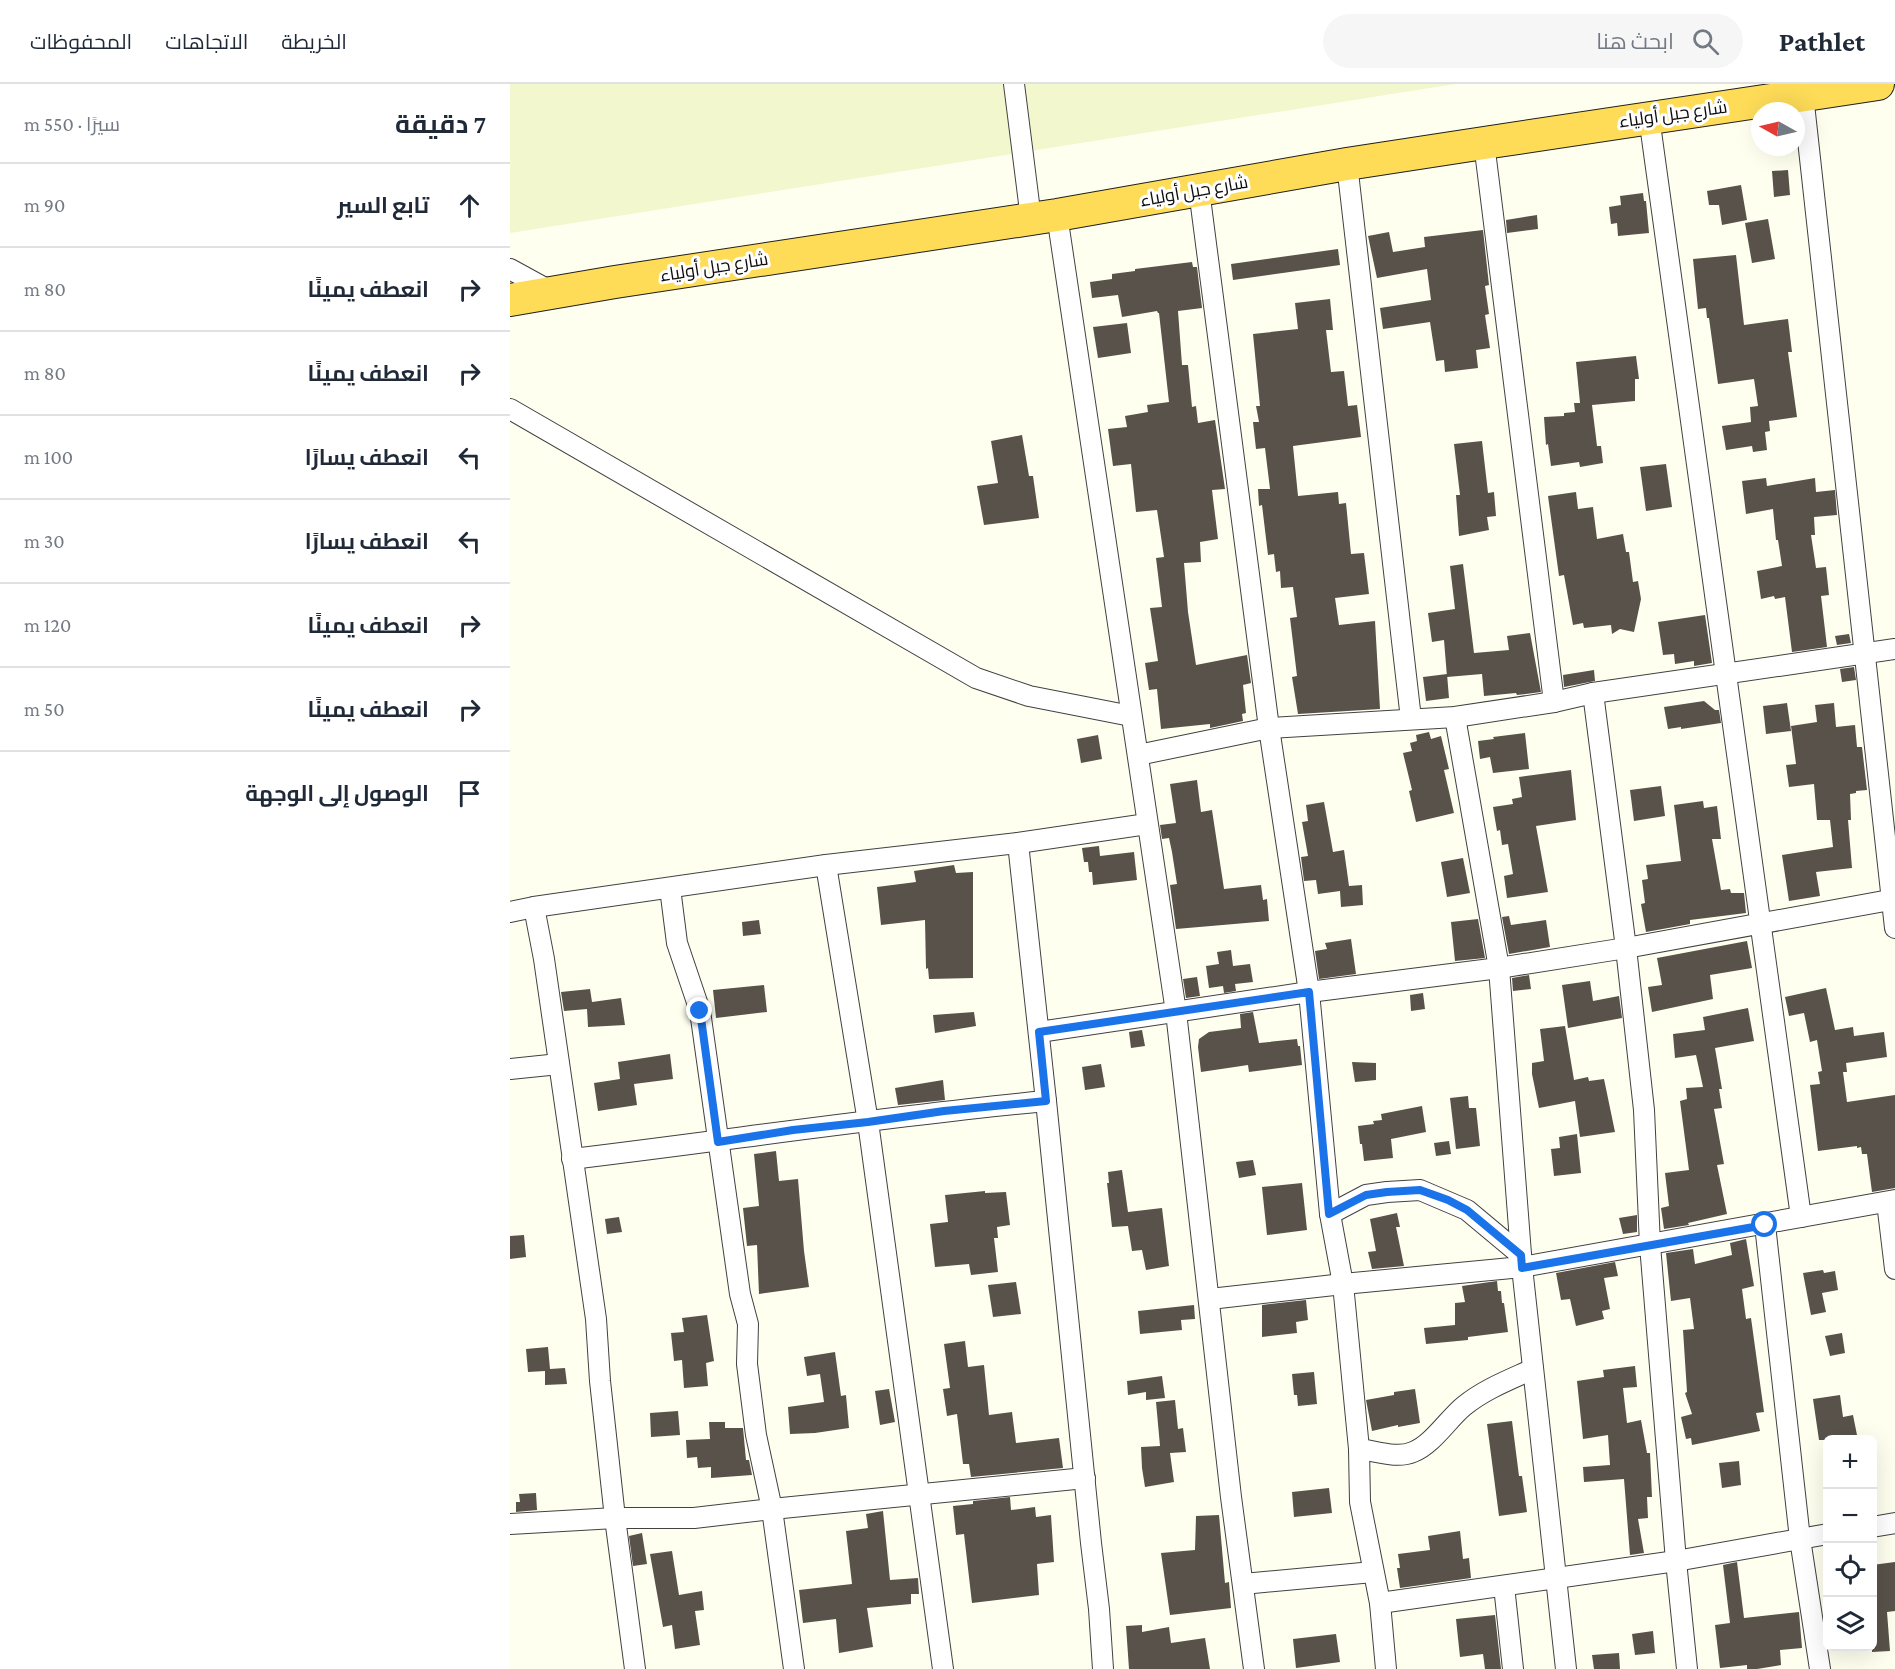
<!DOCTYPE html>
<html lang="ar">
<meta charset="utf-8">
<style>
body{margin:0;font-family:"Crimson Pro",Cairo,serif;background:#f6f6f7;color:#1f2937;direction:rtl}
.controls{position:absolute;right:18px;bottom:18px;display:grid;overflow:hidden;border-radius:9px;box-shadow:0 6px 24px #0002}
.controls button{width:54px;height:54px;display:grid;place-items:center;padding:0;border:0;border-bottom:2px solid #e0e1e3;background:#fff;color:#1f2937;font:30px sans-serif}
.compass{position:absolute;left:1241px;top:18px;width:54px;height:54px;border-radius:50%;background:#fff;box-shadow:0 6px 24px #0002;rotate:278deg}
.stop{position:absolute;width:18px;height:18px;margin:-14px;border:4px solid #1a73e8;border-radius:50%;background:#fff}
.stop.end{background:#1a73e8;border-color:#fff;box-shadow:0 2px 6px #0008}
.list{margin:0;padding:0;list-style:none}
h2{display:flex;justify-content:space-between;align-items:center;height:78px;margin:0;padding:0 24px;font-size:26px}
h2 small{font-size:20px;font-weight:400;color:#747a83}
.list li{display:grid;grid-template-columns:39px 1fr auto;gap:18px;align-items:center;box-sizing:border-box;height:84px;padding:0 24px;border-top:2px solid #e0e1e3}
.list b{display:block;font-size:22px;white-space:nowrap}
.list em{font-size:20px;font-style:normal;color:#747a83}
.icon{flex:none;width:33px;height:33px;fill:none;stroke:currentColor;stroke-width:2;stroke-linecap:round;stroke-linejoin:round}
.map{position:relative;flex:none;width:1385px;height:1585px;overflow:hidden;direction:ltr}
header{display:flex;align-items:center;gap:36px;box-sizing:border-box;height:84px;padding:0 30px;background:#fff;border-bottom:2px solid #e0e1e3}
header strong{font-size:28px}
nav{display:flex;gap:33px;margin-inline-start:auto;font-size:21px}
.search{width:420px;height:54px;background:#f6f6f7;display:flex;align-items:center;gap:15px;box-sizing:border-box;padding:0 21px;border-radius:33px;color:#747a83;font-size:22px}
main{display:flex}
aside{flex:1;background:#fff}
.map>svg:first-child{display:block}
.farmland{fill:#f2f7ce}
.building{fill:#58524a}
.lines{fill:none;stroke-linecap:round;stroke-linejoin:round}
.minor-casing{stroke:#414141;stroke-width:22}
.trunk-casing{stroke:#1f1f1f;stroke-width:34}
.minor{stroke:#fff;stroke-width:20}
.trunk{stroke:#fedc58;stroke-width:32}
.route{stroke:#1a73e8;stroke-width:8}
.labels{text-anchor:middle;stroke-width:6;stroke-linejoin:round;paint-order:stroke}
.street-label{font-size:18px;fill:#0e0e0e;stroke:#fff}
</style>
<header>
<strong>Pathlet</strong>
<div class="search"><svg class="icon" aria-label="search" viewBox="0 0 24 24"><circle cx="10" cy="10" r="6"/><path d="M15 15l6 6"/></svg>ابحث هنا</div>
<nav><a>الخريطة</a><a>الاتجاهات</a><a>المحفوظات</a></nav>
</header>
<main>
<div class="map">
<svg width="1385" height="1585" viewBox="0 0 1385 1585">
<rect width="100%" height="100%" fill="#fffff0"/>
<polygon class="farmland" points="0,0 945,0 0,149"/>
<g class="building">
<polygon points="1278,86 1280,111 1264,113 1262,87"/>
<polygon points="1231,101 1237,136 1212,141 1209,121 1199,121 1197,107"/>
<polygon points="1133,109 1134,117 1136,117 1139,149 1108,152 1107,139 1101,140 1099,123 1111,121 1110,112"/>
<polygon points="1027,131 1028,145 997,149 996,136"/>
<polygon points="1258,135 1265,175 1242,179 1235,139"/>
<polygon points="973,146 979,201 975,202 979,230 975,231 980,264 966,266 968,284 935,288 934,276 926,277 920,238 873,245 870,224 921,216 917,185 867,194 858,152 879,148 883,168 915,163 914,153"/>
<polygon points="828,165 830,181 723,196 721,180"/>
<polygon points="1226,171 1234,241 1278,235 1282,268 1278,268 1287,333 1259,337 1260,347 1255,348 1257,366 1243,368 1242,362 1216,366 1212,342 1241,338 1240,323 1248,322 1244,295 1208,300 1199,234 1197,234 1196,224 1188,225 1183,175"/>
<polygon points="682,178 683,183 687,183 692,224 668,227 672,281 678,281 682,323 686,322 688,339 705,336 715,405 702,406 708,455 690,458 691,478 674,479 678,528 686,581 737,571 741,599 733,601 736,629 732,630 733,637 700,644 700,640 651,645 647,605 639,606 635,579 648,577 640,524 652,523 646,474 654,473 647,426 626,428 621,380 603,382 598,345 617,343 615,332 638,328 637,321 659,318 649,229 648,229 647,227 612,233 608,211 582,214 580,198 602,195 602,190 625,187 625,185"/>
<polygon points="820,215 823,246 816,246 821,288 834,287 838,322 847,321 851,353 783,362 788,412 828,408 829,420 836,419 841,470 854,469 859,510 825,514 829,541 865,537 870,625 788,630 782,593 787,592 780,534 787,533 783,503 771,504 770,487 766,488 764,470 758,471 752,421 749,422 748,405 760,405 755,364 746,365 743,338 749,338 746,322 750,322 743,250 788,245 785,219"/>
<polygon points="617,239 621,269 588,274 583,243"/>
<polygon points="1126,272 1129,295 1125,295 1125,317 1082,321 1087,362 1091,362 1093,379 1070,383 1069,378 1041,382 1038,360 1036,361 1034,333 1054,332 1054,329 1065,328 1064,319 1070,319 1066,278"/>
<polygon points="512,351 519,392 523,392 529,434 474,441 467,402 488,399 481,357"/>
<polygon points="972,357 978,409 984,408 986,432 977,433 979,446 949,452 946,411 950,411 944,360"/>
<polygon points="1156,380 1162,423 1136,427 1130,383"/>
<polygon points="1256,394 1257,402 1305,394 1306,408 1325,406 1327,431 1304,433 1305,451 1301,451 1306,484 1316,483 1319,511 1311,512 1317,563 1282,568 1275,513 1265,515 1264,512 1251,515 1247,487 1272,482 1268,456 1266,456 1263,425 1236,430 1232,397"/>
<polygon points="1066,408 1068,425 1083,423 1087,455 1113,450 1116,468 1119,468 1123,498 1128,497 1131,515 1124,548 1110,545 1102,550 1101,541 1074,544 1073,539 1063,541 1054,491 1049,492 1038,412"/>
<polygon points="953,480 964,569 999,566 997,552 1020,549 1031,608 1007,611 1006,609 974,612 972,590 937,593 934,556 922,558 918,529 945,525 940,482"/>
<polygon points="1195,531 1202,579 1184,582 1184,577 1165,580 1164,570 1153,571 1148,538"/>
<polygon points="1339,550 1341,559 1327,561 1325,552"/>
<polygon points="1344,583 1346,596 1332,598 1330,585"/>
<polygon points="1084,586 1085,597 1054,603 1053,591"/>
<polygon points="937,590 939,614 916,617 913,593"/>
<polygon points="1194,617 1205,626 1209,626 1211,639 1171,645 1171,643 1158,645 1154,623"/>
<polygon points="1277,619 1281,647 1256,650 1253,622"/>
<polygon points="1324,619 1326,643 1345,641 1347,663 1352,663 1357,706 1346,707 1346,709 1340,710 1341,736 1338,736 1342,784 1306,788 1310,812 1279,817 1272,771 1323,763 1320,736 1307,736 1304,700 1279,703 1276,681 1286,680 1281,642 1307,638 1305,621"/>
<polygon points="919,648 921,655 931,652 939,685 934,686 944,729 906,738 899,707 902,706 893,669 902,667 900,659 907,657 906,651"/>
<polygon points="1015,649 1019,685 983,689 980,673 970,675 968,657 984,655 983,653"/>
<polygon points="588,651 592,675 571,679 567,655"/>
<polygon points="1061,686 1066,736 1026,742 1038,808 997,814 994,792 1003,790 998,760 992,761 990,746 987,747 983,723 1003,720 1002,715 1012,713 1009,693"/>
<polygon points="687,696 691,728 702,726 714,805 751,801 753,816 757,815 759,837 666,845 660,801 667,800 662,768 659,754 652,755 650,741 666,739 660,700"/>
<polygon points="1151,702 1155,732 1124,737 1120,706"/>
<polygon points="1193,717 1194,724 1207,722 1211,755 1202,755 1211,806 1220,805 1221,809 1234,809 1236,829 1180,836 1180,840 1136,848 1131,820 1135,819 1132,796 1138,795 1136,781 1171,777 1164,721"/>
<polygon points="814,718 823,768 834,766 839,802 852,801 853,821 831,823 830,807 808,810 806,796 794,797 791,773 798,772 792,738 798,737 796,721"/>
<polygon points="589,762 590,772 624,768 627,796 583,801 582,788 579,788 578,778 574,778 572,764"/>
<polygon points="953,774 960,809 937,813 931,778"/>
<polygon points="444,781 446,789 463,788 463,894 419,895 418,884 416,885 415,836 371,841 367,803 406,798 404,787"/>
<polygon points="999,832 1001,841 1036,836 1040,863 999,870 992,833"/>
<polygon points="968,835 975,874 945,877 941,838"/>
<polygon points="249,836 251,850 233,852 232,838"/>
<polygon points="841,855 846,890 809,895 805,867 817,865 815,859"/>
<polygon points="1237,857 1242,884 1200,891 1203,915 1142,928 1138,903 1152,901 1147,874"/>
<polygon points="721,866 723,882 740,880 743,898 725,900 726,907 714,909 713,902 699,904 696,882 709,880 707,868"/>
<polygon points="1019,891 1021,905 1003,907 1002,894"/>
<polygon points="687,893 690,912 676,914 673,895"/>
<polygon points="1080,897 1083,917 1109,912 1112,934 1058,944 1052,901"/>
<polygon points="254,901 257,928 206,934 203,906"/>
<polygon points="1316,904 1325,946 1343,943 1344,952 1374,948 1377,973 1336,979 1337,988 1333,988 1337,1018 1385,1011 1385,1104 1362,1108 1357,1070 1352,1070 1351,1063 1347,1064 1347,1062 1308,1067 1300,1001 1310,1000 1308,988 1312,987 1307,956 1300,958 1294,929 1279,932 1275,913"/>
<polygon points="80,905 82,918 111,914 115,941 78,943 77,925 54,927 51,908"/>
<polygon points="913,909 915,925 901,927 900,911"/>
<polygon points="1238,924 1244,957 1205,964 1212,1005 1209,1005 1212,1024 1204,1025 1214,1080 1207,1081 1217,1130 1178,1139 1179,1141 1154,1145 1151,1124 1159,1122 1155,1089 1179,1086 1170,1017 1177,1015 1176,1004 1193,1003 1186,971 1165,974 1163,950 1195,946 1193,933"/>
<polygon points="464,928 466,942 425,949 423,931"/>
<polygon points="743,928 749,959 787,955 788,962 790,962 792,981 739,988 738,981 691,988 688,963 689,955 699,948 731,944 730,930"/>
<polygon points="1055,942 1064,996 1078,993 1079,997 1094,995 1105,1048 1070,1053 1065,1017 1029,1024 1022,990 1022,979 1034,977 1030,945"/>
<polygon points="632,946 635,962 621,964 619,948"/>
<polygon points="160,970 163,995 124,1000 127,1021 88,1027 84,999 110,995 108,978"/>
<polygon points="842,978 866,979 866,996 845,998"/>
<polygon points="591,980 595,1003 575,1006 572,983"/>
<polygon points="433,996 435,1016 388,1021 385,1004"/>
<polygon points="958,1012 959,1024 966,1024 970,1062 946,1065 940,1014"/>
<polygon points="912,1022 916,1048 881,1055 883,1074 854,1077 852,1060 850,1060 848,1042 864,1040 863,1037 872,1036 871,1030"/>
<polygon points="1067,1050 1071,1089 1044,1092 1041,1065 1050,1064 1049,1053"/>
<polygon points="939,1057 941,1070 926,1072 924,1059"/>
<polygon points="266,1067 269,1097 288,1095 294,1167 299,1203 249,1210 247,1161 237,1162 233,1124 249,1122 244,1070"/>
<polygon points="743,1076 746,1091 729,1094 726,1078"/>
<polygon points="612,1086 618,1128 652,1124 659,1182 636,1186 632,1166 622,1167 618,1142 602,1143 597,1099 599,1099 598,1088"/>
<polygon points="792,1099 797,1146 757,1151 752,1103"/>
<polygon points="475,1107 475,1109 496,1108 500,1141 487,1143 488,1154 484,1154 488,1188 461,1191 459,1180 425,1183 420,1140 438,1138 435,1111"/>
<polygon points="887,1129 890,1143 886,1143 894,1182 862,1185 858,1168 866,1167 860,1135"/>
<polygon points="1127,1131 1127,1148 1113,1150 1109,1134"/>
<polygon points="109,1133 112,1148 97,1150 95,1135"/>
<polygon points="14,1151 16,1173 0,1175 0,1152"/>
<polygon points="1236,1155 1244,1202 1232,1205 1236,1235 1241,1234 1254,1328 1246,1329 1250,1347 1182,1361 1181,1354 1176,1355 1171,1333 1182,1330 1175,1309 1177,1308 1173,1246 1184,1245 1180,1214 1161,1217 1156,1169 1183,1165 1185,1180 1222,1171 1220,1159"/>
<polygon points="1105,1178 1108,1192 1094,1194 1100,1225 1092,1227 1094,1235 1066,1242 1060,1215 1051,1216 1046,1189"/>
<polygon points="1313,1186 1314,1189 1325,1187 1328,1206 1312,1209 1316,1228 1301,1231 1293,1189"/>
<polygon points="987,1197 988,1207 991,1207 992,1219 994,1219 998,1248 958,1253 958,1256 916,1260 914,1244 945,1241 945,1219 955,1218 952,1202"/>
<polygon points="506,1198 511,1230 483,1233 478,1201"/>
<polygon points="796,1216 798,1236 786,1238 787,1249 752,1253 752,1221"/>
<polygon points="684,1221 685,1235 671,1236 672,1246 630,1250 628,1227"/>
<polygon points="197,1231 204,1277 196,1279 198,1302 174,1304 172,1276 164,1277 161,1249 174,1248 172,1234"/>
<polygon points="1332,1249 1335,1269 1320,1272 1315,1252"/>
<polygon points="455,1257 458,1283 474,1281 479,1331 502,1328 506,1359 549,1354 553,1384 461,1393 459,1380 453,1380 447,1330 437,1332 433,1305 440,1304 434,1260"/>
<polygon points="38,1263 40,1285 55,1284 57,1300 35,1301 35,1287 18,1288 16,1265"/>
<polygon points="325,1268 331,1312 336,1311 339,1344 305,1349 280,1350 278,1323 314,1318 310,1290 297,1292 294,1273"/>
<polygon points="1125,1282 1127,1303 1113,1304 1117,1339 1131,1336 1137,1369 1140,1369 1142,1413 1137,1413 1138,1434 1128,1435 1134,1469 1120,1471 1114,1395 1074,1398 1073,1383 1100,1381 1098,1351 1073,1355 1067,1297 1094,1293 1093,1286"/>
<polygon points="804,1288 807,1320 788,1322 787,1311 784,1311 782,1290"/>
<polygon points="652,1292 655,1314 636,1316 636,1308 618,1311 617,1297"/>
<polygon points="379,1305 385,1338 370,1341 365,1307"/>
<polygon points="905,1305 910,1339 888,1343 888,1341 862,1347 856,1316 884,1311 884,1308"/>
<polygon points="1330,1311 1333,1333 1343,1331 1348,1356 1309,1356 1303,1315"/>
<polygon points="665,1316 668,1345 673,1344 676,1368 660,1369 664,1398 635,1403 632,1384 631,1363 650,1362 646,1318"/>
<polygon points="168,1327 170,1351 141,1353 140,1329"/>
<polygon points="1002,1337 1009,1392 1012,1392 1017,1428 989,1432 977,1340"/>
<polygon points="199,1338 215,1338 215,1344 233,1344 236,1376 239,1376 242,1391 201,1394 201,1383 188,1384 187,1373 177,1374 176,1356 200,1355"/>
<polygon points="1229,1377 1231,1401 1212,1404 1209,1379"/>
<polygon points="819,1404 822,1429 784,1433 782,1408"/>
<polygon points="26,1409 27,1426 6,1428 6,1418 10,1418 9,1410"/>
<polygon points="500,1413 501,1426 525,1423 526,1433 541,1431 544,1478 527,1480 529,1511 462,1519 454,1450 446,1451 443,1422 463,1420 463,1417"/>
<polygon points="373,1427 380,1496 408,1494 409,1510 401,1510 401,1520 357,1524 363,1563 329,1569 326,1535 293,1539 289,1506 342,1500 336,1447 358,1444 356,1430"/>
<polygon points="709,1431 715,1499 719,1498 721,1524 660,1531 651,1469 685,1466 686,1432"/>
<polygon points="950,1447 953,1475 959,1474 961,1494 890,1504 887,1484 890,1484 888,1470 920,1466 918,1452"/>
<polygon points="132,1449 137,1480 123,1482 119,1452"/>
<polygon points="162,1467 169,1511 192,1507 194,1526 185,1527 190,1561 165,1565 162,1541 153,1543 140,1470"/>
<polygon points="1227,1478 1234,1534 1289,1528 1292,1564 1270,1566 1271,1581 1247,1585 1237,1585 1237,1581 1210,1584 1205,1541 1220,1539 1213,1481"/>
<polygon points="1385,1478 1385,1527 1377,1528 1380,1567 1362,1568 1362,1481"/>
<polygon points="985,1531 991,1585 975,1585 973,1570 950,1573 946,1535"/>
<polygon points="632,1541 632,1548 659,1543 661,1559 695,1554 700,1585 619,1585 616,1542"/>
<polygon points="1143,1547 1145,1569 1125,1571 1122,1550"/>
<polygon points="826,1550 830,1578 786,1584 783,1555"/>
<polygon points="1109,1569 1110,1585 1084,1585 1082,1571"/>
</g>
<g class="lines">
<defs>
<g id="minor">
<polyline points="504,0 521,135"/>
<polyline points="1293,11 1385,844"/>
<polyline points="1139,33 1291,1133"/>
<polyline points="974,59 1044,618"/>
<polyline points="837,80 901,635"/>
<polyline points="689,106 759,644 799,908 820,1130 833,1200 849,1365 850,1418 870,1519 876,1585"/>
<polyline points="547,131 666,928 721,1413 744,1585"/>
<polyline points="0,185 42,208"/>
<polyline points="0,325 466,594 519,612 621,632"/>
<polyline points="1083,609 1116,864 1134,1026 1140,1161 1166,1477 1177,1585"/>
<polyline points="945,633 989,884 1012,1183 1056,1585"/>
<polyline points="628,671 759,644 945,633 1044,618 1083,609 1385,565"/>
<polyline points="508,759 536,1017 581,1459 589,1525 593,1585"/>
<polyline points="316,781 358,1038 433,1585"/>
<polyline points="160,804 167,859 190,927 230,1210 238,1240 237,1280 246,1351 262,1425 284,1585"/>
<polyline points="24,823 34,875 86,1235 90,1297 105,1434 125,1585"/>
<polyline points="0,828 24,823 316,781 508,759 637,740"/>
<polyline points="529,948 799,908 989,884 1116,864 1385,815"/>
<polyline points="0,985 49,980"/>
<path d="M62,1075C220,1056 378,1032 536,1017"/>
<polyline points="1377,1118 1385,1185"/>
<polyline points="820,1130 856,1111 877,1108 910,1106 957,1126 1011,1171"/>
<polyline points="1255,1141 1290,1455 1310,1585"/>
<polyline points="700,1215 833,1200 1012,1183 1385,1116"/>
<path d="M849,1365C866,1367 887,1375 903,1368C922,1361 939,1334 954,1322C975,1305 999,1296 1023,1285"/>
<polyline points="0,1440 105,1434 184,1434 262,1425 575,1394"/>
<polyline points="1362,1443 1385,1439"/>
<polyline points="733,1500 863,1488"/>
<polyline points="994,1502 1003,1585"/>
<polyline points="870,1519 1166,1477 1318,1450"/>
</g>
<polyline id="trunk" points="0,216 105,198 547,131 837,80 974,59 1368,0"/>
</defs>
<use href="#minor" class="minor-casing"/>
<use href="#trunk" class="trunk-casing"/>
<use href="#minor" class="minor"/>
<use href="#trunk" class="trunk"/>
</g>
<g class="lines">
<polyline class="route" points="190,927 208,1058 283,1046 358,1038 434,1027 536,1017 529,948 799,908 819,1130 856,1111 877,1108 910,1106 938,1116 957,1126 1011,1171 1012,1184 1255,1141"/>
</g>
<g class="labels">
<g class="street-label">
<text transform="translate(1163 30) rotate(-8)" y="6">شارع جبل أولياء</text>
<text transform="translate(684 107) rotate(-10)" y="6">شارع جبل أولياء</text>
<text transform="translate(204 183) rotate(-9)" y="6">شارع جبل أولياء</text>
</g>
</g>
</svg>
<div class="controls">
<button>+</button>
<button>−</button>
<button><svg class="icon" aria-label="locate" viewBox="0 0 24 24"><circle cx="12" cy="12" r="6"/><path d="M12 2v4M12 18v4M2 12h4M18 12h4"/></svg></button>
<button><svg class="icon" aria-label="layers" viewBox="0 0 24 24"><path d="M12 4l9 5-9 5-9-5zM3 14l9 5 9-5"/></svg></button>
</div>
<svg class="compass" viewBox="-18 -18 36 36"><path d="M0-13l5 13h-10z" fill="#e53935"/><path d="M0 13l5-13h-10z" fill="#747a83"/></svg>
<div class="stop" style="left:1255px;top:1141px"></div>
<div class="stop end" style="left:190px;top:927px"></div>
</div>
<aside>
<h2>7 دقيقة<small>سيرًا · 550 m</small></h2>
<ul class="list">
<li><svg class="icon" aria-label="ahead" viewBox="0 0 24 24"><path d="M12 20V5M6 11l6-6 6 6"/></svg><div><b>تابع السير</b></div><em>90 m</em></li>
<li><svg class="icon" aria-label="right" viewBox="0 0 24 24"><path d="M7 20v-9h11M14 6l5 5-5 5"/></svg><div><b>انعطف يمينًا</b></div><em>80 m</em></li>
<li><svg class="icon" aria-label="right" viewBox="0 0 24 24"><path d="M7 20v-9h11M14 6l5 5-5 5"/></svg><div><b>انعطف يمينًا</b></div><em>80 m</em></li>
<li><svg class="icon" aria-label="left" viewBox="0 0 24 24"><path d="M17 20v-9H6M10 6l-5 5 5 5"/></svg><div><b>انعطف يسارًا</b></div><em>100 m</em></li>
<li><svg class="icon" aria-label="left" viewBox="0 0 24 24"><path d="M17 20v-9H6M10 6l-5 5 5 5"/></svg><div><b>انعطف يسارًا</b></div><em>30 m</em></li>
<li><svg class="icon" aria-label="right" viewBox="0 0 24 24"><path d="M7 20v-9h11M14 6l5 5-5 5"/></svg><div><b>انعطف يمينًا</b></div><em>120 m</em></li>
<li><svg class="icon" aria-label="right" viewBox="0 0 24 24"><path d="M7 20v-9h11M14 6l5 5-5 5"/></svg><div><b>انعطف يمينًا</b></div><em>50 m</em></li>
<li><svg class="icon" aria-label="arrive" viewBox="0 0 24 24"><path d="M6 21V4h12l-3 4 3 4H6"/></svg><div><b>الوصول إلى الوجهة</b></div></li>
</ul>
</aside>
</main>
